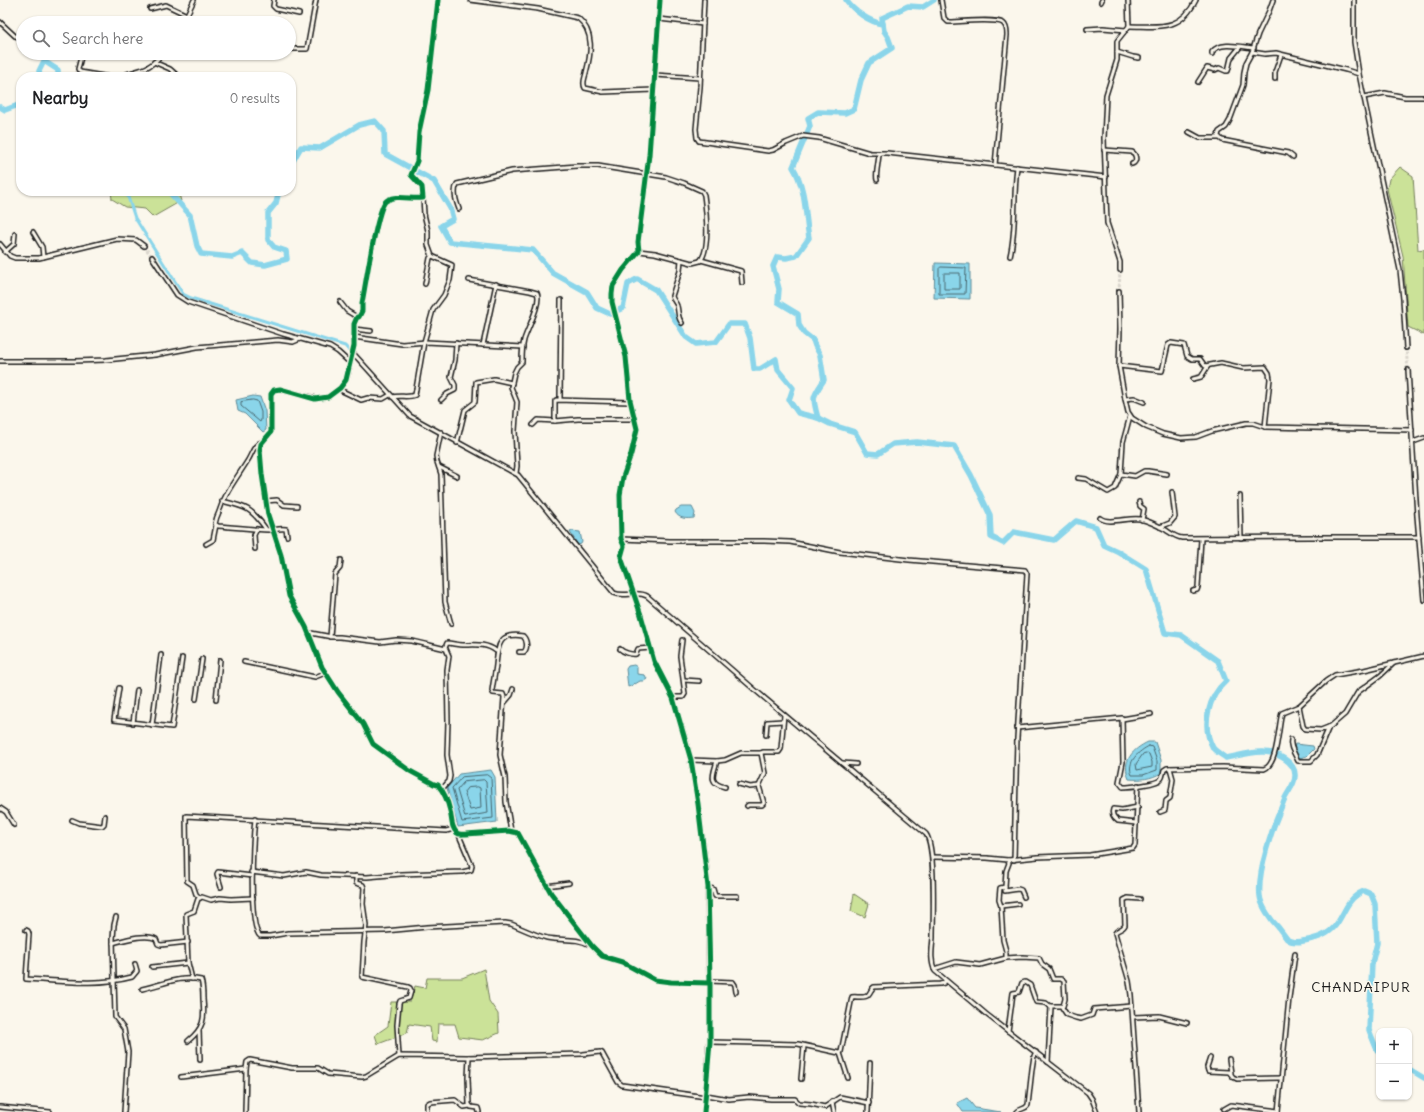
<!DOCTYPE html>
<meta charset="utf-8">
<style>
body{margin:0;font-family:Delius,sans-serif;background:#f2f2f2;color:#202124}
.controls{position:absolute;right:12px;bottom:12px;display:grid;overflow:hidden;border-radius:8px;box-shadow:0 1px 3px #0004}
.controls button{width:36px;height:36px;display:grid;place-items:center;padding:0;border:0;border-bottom:1px solid #e0e0e0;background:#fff;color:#202124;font:20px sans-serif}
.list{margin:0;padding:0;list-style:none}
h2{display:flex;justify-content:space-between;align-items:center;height:52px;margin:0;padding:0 16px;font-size:17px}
h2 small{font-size:13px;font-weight:400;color:#757577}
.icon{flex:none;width:22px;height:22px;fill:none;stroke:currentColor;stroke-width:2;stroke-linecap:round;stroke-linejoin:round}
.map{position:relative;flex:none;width:1424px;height:1112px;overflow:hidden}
.search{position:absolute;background:#fff;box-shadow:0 1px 3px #0004;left:16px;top:16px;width:280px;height:44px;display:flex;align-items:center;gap:10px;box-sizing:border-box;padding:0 14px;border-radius:22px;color:#757577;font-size:15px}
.panel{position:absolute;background:#fff;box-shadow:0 1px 3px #0004;left:16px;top:72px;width:280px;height:124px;border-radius:16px}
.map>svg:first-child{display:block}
.green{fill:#cbe298;stroke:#747f5a}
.water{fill:#8ad5ea;stroke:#5e8b98}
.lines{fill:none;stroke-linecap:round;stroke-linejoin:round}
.shore{stroke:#48666e;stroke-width:1}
.canal{stroke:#8ad5ea;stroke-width:3}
.river{stroke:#8ad5ea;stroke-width:5.5}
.minor-tunnel{stroke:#dad6cd;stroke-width:3;stroke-dasharray:3 1.5;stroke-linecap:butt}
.minor-casing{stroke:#1c1c1c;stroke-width:6}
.minor{stroke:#fbf7ec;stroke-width:3}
.cycleway-casing{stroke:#fbf7ec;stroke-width:8}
.cycleway{stroke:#00873e;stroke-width:5}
.labels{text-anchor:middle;stroke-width:3;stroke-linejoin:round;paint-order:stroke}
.quarter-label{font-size:14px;letter-spacing:1px;fill:#1c1c1c;stroke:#fbf7ec}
</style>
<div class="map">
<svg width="1424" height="1112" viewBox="0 0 1424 1112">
<rect width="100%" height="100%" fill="#fbf7ec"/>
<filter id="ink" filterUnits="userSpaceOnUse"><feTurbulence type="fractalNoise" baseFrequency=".025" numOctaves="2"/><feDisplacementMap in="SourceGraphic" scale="8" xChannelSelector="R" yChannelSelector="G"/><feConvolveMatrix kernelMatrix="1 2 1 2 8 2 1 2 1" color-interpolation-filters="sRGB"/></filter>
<g filter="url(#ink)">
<g class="green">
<polygon points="1400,167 1413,176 1418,250 1424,249 1424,335 1408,327 1403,256 1387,189 1389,179"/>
<polygon points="111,191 178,191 181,201 153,217 145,209 125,207 112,199"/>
<polygon points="854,894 869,904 865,917 851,911"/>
<polygon points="484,969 489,1001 498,1014 499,1033 483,1040 459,1037 455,1024 438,1024 437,1042 432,1041 430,1027 409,1024 407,1033 378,1044 375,1035 388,1026 391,1002 410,1002 415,986 425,988 427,978 462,978"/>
</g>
<g class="water">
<polygon points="935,263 970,264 970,299 934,298"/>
<polygon points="253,396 260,397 265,411 266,430 263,432 245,414 238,411 236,400"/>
<path d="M681,507H692L695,513L694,518C686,519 679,519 675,512L676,510Z"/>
<polygon points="572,531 580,532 582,542 581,544 578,545 570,532"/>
<polygon points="634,665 637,667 637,674 645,675 647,679 644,681 640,681 635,684 634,683 633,685 628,687 626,669 628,666"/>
<path d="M1148,742H1155L1161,760V773C1151,779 1140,780 1129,779C1121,761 1133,749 1148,742Z"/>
<polygon points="1295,744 1313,746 1314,749 1307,756 1299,758 1294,749"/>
<polygon points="491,770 495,777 497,822 458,827 447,788 459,774"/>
<polygon points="967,1098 975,1108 1001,1112 963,1112 957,1103"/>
</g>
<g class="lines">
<g class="shore">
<polygon points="941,267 966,268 965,294 939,294 939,269"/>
<polygon points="945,273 960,273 960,289 944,289 944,274"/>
<polygon points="253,400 257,401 261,412 261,420 260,422 241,406 241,402"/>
<path d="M1149,746L1152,747L1157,761V770L1143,775H1132C1126,762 1139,751 1149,746Z"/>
<polygon points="1147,753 1149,754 1152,762 1152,767 1137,770 1136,764 1143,754"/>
<polygon points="487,775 491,778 493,818 462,822 452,788 462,777"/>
<polygon points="484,780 486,782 488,813 465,817 457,790 464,782"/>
<polygon points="478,787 480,788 481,808 470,810 464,792 467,788"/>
</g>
<polyline class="canal" points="126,191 135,218 183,294 191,298 345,346 353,355"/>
<g class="river">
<path d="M846,0C854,11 869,22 883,24"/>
<polyline points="40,77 39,71 44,61 58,70 58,77"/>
<polyline points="0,107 5,110 21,104"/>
<path d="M291,164L301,147L320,148L359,125L375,121L384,131L385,154L434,181L450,208L453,219L441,226L450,242L533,250L553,273L587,292L597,308L610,314L623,308L628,284L637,279L656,290L686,337L696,344L716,342L729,324H745L750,338L754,369H760L776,359L778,370L793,388L789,400L798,413L818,418L830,424L855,432L867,453L878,454L893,444L917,442L954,446L971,475L990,515L991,537L1003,543L1014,532L1054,540L1076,521L1096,527L1104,545L1117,551L1146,569L1165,633L1181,635L1218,661L1226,681C1208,697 1201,726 1213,748C1216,752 1222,755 1226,758C1237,756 1253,751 1264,752C1276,752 1296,762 1295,776C1295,786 1286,793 1283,803C1273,826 1257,871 1260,896C1261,906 1271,920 1278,927C1281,931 1284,935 1287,939C1294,945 1309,940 1316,938C1347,929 1338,902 1364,891L1371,894L1375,904L1377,943L1372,963L1369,1030L1377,1050L1379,1051"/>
<polyline points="168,191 190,215 197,246 201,254 232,257 242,253 252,263 265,265 287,259 286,251 274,247 268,240 268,213 276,203 279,191"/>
<path d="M818,418C812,396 812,398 824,380L820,355L815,346L813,340L804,333L799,325L798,314L778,302L779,289L773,266L777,257L786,258L796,256L809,238C805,214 806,188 793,167L810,126L808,118L818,112L845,113L854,109L861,80L869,63L892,48L888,37L884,31L882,18L908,6L923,7L934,0"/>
<polyline points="1409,1069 1424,1078"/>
</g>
<g class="minor-tunnel">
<polyline points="647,170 649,155"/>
<polyline points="414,178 421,185"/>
<polyline points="144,246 152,257"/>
<polyline points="1119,291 1120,270"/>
<polyline points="1406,348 1408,370"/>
</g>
<defs>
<g id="minor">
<polyline points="274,0 273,6 276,9 299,14"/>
<path d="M470,0L538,9L578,18C595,32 591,54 586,73C585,78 582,83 585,88L603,92L654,90"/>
<polyline points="704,0 700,87 696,129 697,138 699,141 768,151 773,150 786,143 803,136 819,138 870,153 887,153 1106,177"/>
<path d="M941,0L944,18L948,22C959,22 995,18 1003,23C1007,26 1007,31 1007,35L995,165"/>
<polyline points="1273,0 1269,11 1258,34 1252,52 1246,63 1244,72 1243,85 1230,120 1226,127 1219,132 1218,136 1222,140 1288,153 1293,157"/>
<polyline points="1354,0 1354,42 1359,74 1400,270 1403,299 1406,348"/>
<polyline points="1101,2 1102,0"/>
<polyline points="150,9 166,5 187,15"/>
<polyline points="659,19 703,24"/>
<polyline points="0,22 15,36 23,38"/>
<polyline points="183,23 194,0"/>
<path d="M1129,26C1159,26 1180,32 1196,0"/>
<polyline points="1087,29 1103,28 1126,30"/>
<polyline points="289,49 307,49 316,0"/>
<polyline points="1117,52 1133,57 1139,58"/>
<polyline points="1252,52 1265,54 1276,53 1346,70 1359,74"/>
<polyline points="82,53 78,69 80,72 109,77"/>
<path d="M1212,54V52C1220,41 1242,47 1254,48"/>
<polyline points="154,62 170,69 179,77"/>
<polyline points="655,75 700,78"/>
<path d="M119,77C139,68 147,73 163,53"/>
<polyline points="1275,79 1275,72 1281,55"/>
<polyline points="1198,82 1207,68 1215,70 1219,68 1226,71 1228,71 1231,58 1240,47"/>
<polyline points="1364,97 1385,93 1405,97 1424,97"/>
<polyline points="1189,132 1200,138 1219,138"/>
<path d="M1104,150L1132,152C1136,154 1137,160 1134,163L1132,164"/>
<polyline points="649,155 660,0"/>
<polyline points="647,170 638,242 639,251 623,270 613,286 612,294 612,302 626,357 630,400 637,429 631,454 623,477 620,495 621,539 624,546 621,557 641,615 654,661 673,698 688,747 698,804 707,872 710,1027 704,1112"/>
<polyline points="414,178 411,175 417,161 419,132 428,90 438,0"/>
<path d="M877,180C875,175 879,161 879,153"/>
<path d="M421,185L423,189V198C412,200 396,194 386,201C377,207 365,288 362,303V311L359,317H357L354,324V346L348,375L346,380L340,388L328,397L320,399L277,389L274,390L271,394V432L261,444L260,450L262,474L268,515L281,555L289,596L306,627L322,667L338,692L363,724L373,744L410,771L434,784L438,785C444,792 448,802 450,811C452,818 451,828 457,833C459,835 463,834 466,834L509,831L518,833L551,893L592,946L602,956L622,962L655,980L671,982L709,983"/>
<polyline points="423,198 424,214 428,231 428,245 432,256 430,258 425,284"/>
<path d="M459,209C456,201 453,192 457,184L512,171L577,166H598L666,177L684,183L702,191L704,195C706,210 711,249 700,261L692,263L655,253L639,251"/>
<polyline points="33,232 42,247 43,257"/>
<polyline points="0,244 10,256 15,258 39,258 117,239 136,240 144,246"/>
<polyline points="5,252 14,244 15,234"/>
<path d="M1010,256C1017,227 1013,197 1017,167"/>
<polyline points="152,257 177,295 188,302 283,334 330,347 338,352 350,363"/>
<path d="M681,260L680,271L672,296C673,301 676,302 677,306C679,313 677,317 682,323"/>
<polyline points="701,260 741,271 742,283"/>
<polyline points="1120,270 1120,262 1107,223 1104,138 1106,95 1117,60 1117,41 1129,26 1128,0"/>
<path d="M469,280L530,291L537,293C542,302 527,330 524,340C522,348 522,354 522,362L517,367L514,373L511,387L517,402L515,431L517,466L516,473"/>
<polyline points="1119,291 1120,329 1119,366 1125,399 1128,412 1132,418 1146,427 1163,434 1181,438 1196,437 1212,431 1246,423 1253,423 1265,427 1412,430"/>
<polyline points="340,302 347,311 357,317"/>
<polyline points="354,329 371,331"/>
<polyline points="354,337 402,344 426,342 523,347"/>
<polyline points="483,345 496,284"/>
<path d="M353,353L410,416L518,475L614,593C625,598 636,590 647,596L755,690L926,834C936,848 933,918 933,938C932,949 930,961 935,971L986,1014L1088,1093L1092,1099L1097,1112"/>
<polyline points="0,361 75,361 106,360 155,355 197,347 278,340 293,342 300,339"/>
<polyline points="1119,366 1162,371 1168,345 1171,343 1184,345 1187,356 1192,359 1200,359 1205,366 1221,363 1243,368 1265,367 1269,373 1270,379 1265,427"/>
<polyline points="1408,370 1417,516 1424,600"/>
<polyline points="1193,379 1201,377 1208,366"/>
<polyline points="338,389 361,400 368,398 383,399 390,395"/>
<path d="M392,397C400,395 408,398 415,395L424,342L433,310L444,295L450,280L452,265L432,256"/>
<polyline points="560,399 561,300"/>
<polyline points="1125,399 1134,398 1144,402"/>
<polyline points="441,400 447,394 455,390 455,385 451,377 455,360 456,343"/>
<polyline points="1130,416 1123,442 1121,474 1135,476 1144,471 1148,471 1167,474"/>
<polyline points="555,421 555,401 556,400 630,402"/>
<polyline points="533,425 538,420 555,421 578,419 635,419"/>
<polyline points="441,432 436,456 437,462 441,474 445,602 451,624"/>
<path d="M263,441C253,445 253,452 248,460C237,478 225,492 219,512C217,516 216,519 215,524L218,526C236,527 255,530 273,530C278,529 281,528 286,529L287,536"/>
<polyline points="1413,442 1424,438"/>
<polyline points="457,443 465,410 475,402 476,382 494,379 512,383"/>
<polyline points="439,467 457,476"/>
<polyline points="1078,478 1086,479 1108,492 1115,488 1121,474"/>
<polyline points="1240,496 1241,538"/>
<path d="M222,501C247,507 251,508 266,529"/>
<polyline points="266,501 277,500 284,505 297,506"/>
<polyline points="1139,502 1140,506 1144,509 1142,520"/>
<path d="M1100,518C1109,525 1128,517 1140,519C1148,521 1159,526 1166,530C1172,534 1175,537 1182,538L1311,537H1419"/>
<polyline points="1160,527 1170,523 1175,517 1172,492"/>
<polyline points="621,539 670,541 764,541 790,542 840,552 909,560 1025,570 1027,574 1017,738 1014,860"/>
<polyline points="206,544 213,540 216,525"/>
<polyline points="255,549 254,535 257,529"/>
<polyline points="1193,591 1197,590 1198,587 1201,539"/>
<polyline points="309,635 311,633 332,637 340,637 380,642 396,640 412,641 446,649 449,656 447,670 448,721 447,755 450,776 449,781 442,789"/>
<polyline points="330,637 335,574 340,568 341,560"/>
<path d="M445,648L447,643C452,643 457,645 463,645C474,645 486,643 496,651"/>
<path d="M620,649C623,652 631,655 636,654L638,649L651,648"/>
<polyline points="244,662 315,677 325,673"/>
<polyline points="684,680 699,681"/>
<polyline points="119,688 114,720 172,727 182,658"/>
<polyline points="673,697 683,697 685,694 680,656 682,640"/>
<polyline points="196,699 202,659"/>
<polyline points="216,700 220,660"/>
<polyline points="505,702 511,695 513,689"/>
<polyline points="1299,706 1303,726 1305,729 1321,730 1331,726 1345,714 1358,692 1380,676 1394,663"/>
<polyline points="1122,719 1151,714"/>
<polyline points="133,723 137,690"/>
<polyline points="152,725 161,655"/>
<path d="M1017,728L1122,718L1123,762L1119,782L1123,787C1129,787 1158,784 1161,779C1163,777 1163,773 1164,770L1167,768L1223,767L1264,769C1278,765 1278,726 1282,713L1299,706L1326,681L1335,675L1364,670L1424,656"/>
<polyline points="766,735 767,722 783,721"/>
<path d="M1291,739C1289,746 1295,754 1298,761H1311L1317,755L1329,727"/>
<polyline points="691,760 717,761 725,760 741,753 761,753 763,752 779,752 781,749 784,715"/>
<path d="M717,761C713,775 708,783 725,787"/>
<polyline points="842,763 856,764"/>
<polyline points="739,784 750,787 759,786"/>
<polyline points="747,806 748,805 762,805 764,803 759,786 765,773 761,753"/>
<polyline points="0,808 6,812 14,825"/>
<polyline points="1160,812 1165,810 1166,801 1170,798 1173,779 1170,768"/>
<path d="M255,819C253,837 248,926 260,936H270L288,933L385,931L427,927L505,923L511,924C523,929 535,935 547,938C562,941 576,937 590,945"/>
<polyline points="72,820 79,823 102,826 104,824 105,816"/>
<path d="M1136,823L1118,821C1114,818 1111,814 1113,809L1122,810L1138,807"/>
<path d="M511,831L506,802L505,777L500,755L504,697L503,694L493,693L492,691C493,682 495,674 496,665C498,646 498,632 523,636C527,640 528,648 524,652H519"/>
<polyline points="932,857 987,858 1008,860 1037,857 1090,855 1133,848 1135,845 1138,785"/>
<polyline points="251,872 284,876 306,872 321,875 367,877 401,874 462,872 471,870 472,866 458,833"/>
<polyline points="356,876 356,883 363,885 364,888 363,904 366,925 364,942 362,977 408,987 410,988 411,991 409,998 400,1001 399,1004 397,1025 399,1056"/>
<polyline points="546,886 569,883"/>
<polyline points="221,887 217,874 218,872 252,876"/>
<polyline points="708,887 713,889 715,896 737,896"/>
<polyline points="1005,887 1005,891 1018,889 1021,890 1024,897"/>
<polyline points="200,898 196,894 193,885 187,881 186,816 446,831 454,829"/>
<polyline points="1001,906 1018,904"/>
<polyline points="116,917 114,925 113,939 115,1017 124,1029 128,1052 124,1112"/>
<path d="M26,930L28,931L29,934L26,979C61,981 99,986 132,977L137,971L135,964"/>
<path d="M113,943C124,940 146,933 156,939L158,944L161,945L188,942"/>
<polyline points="1006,958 1022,957 1039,958 1042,964 1049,969 1053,979 1061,979 1064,981 1065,999 1063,1006"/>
<polyline points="152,967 188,963"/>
<polyline points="934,969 956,962 980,965 1006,958 1006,951 1003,940 1001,906 999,900 1000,888 1005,887 1006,871 1009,863 1008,860"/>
<polyline points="192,979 188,963 186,914 194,911 198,899 202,897 211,900 220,898 231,899 253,898"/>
<polyline points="710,981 733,982 735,985 736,992"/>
<path d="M142,989C162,985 180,975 201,980C203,986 203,993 203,999C205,1019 204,1028 188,1041"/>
<polyline points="1050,1006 1061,1006 1067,1015 1076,1018 1081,1019 1092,1015 1094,1009 1132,1006"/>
<polyline points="1133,1017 1159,1016 1187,1023"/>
<polyline points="199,1030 200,1060"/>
<polyline points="1008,1031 1013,993 1019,992 1022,983 1025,982 1030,985 1036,1002 1046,1003 1051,1007 1048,1062"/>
<path d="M710,1042L798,1044L839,1053L841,1052L852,997C856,996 865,999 868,995C871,992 870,990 874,987L940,984L944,983L945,981"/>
<polyline points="840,1053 848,1078"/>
<polyline points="469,1057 468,1078 469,1104 471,1107 478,1108 479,1112"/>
<polyline points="1210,1058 1207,1067 1208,1071 1229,1072 1233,1077 1237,1079 1281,1078"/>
<polyline points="1229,1059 1231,1073"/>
<polyline points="181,1077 246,1069"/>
<polyline points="801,1079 804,1046"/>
<polyline points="706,1095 729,1099 749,1097 771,1099 795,1099 799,1103 811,1104 825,1107 840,1097 869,1103"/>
<polyline points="832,1102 834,1112"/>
<polyline points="0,1107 50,1112"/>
<polyline points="1224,1109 1231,1105 1278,1111"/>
<polyline points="245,1112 246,1069 247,1062 250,1060 292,1068 318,1068 328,1074 362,1077 366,1076 399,1056 467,1057 583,1054 600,1052 602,1053 618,1082 622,1085 706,1097"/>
<polyline points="427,1112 427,1104 430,1102 455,1100 464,1107 470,1106"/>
<polyline points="868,1112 870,1063"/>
<path d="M1017,1112C1020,1108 1025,1110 1028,1105L1032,1069L1034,1056L1036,1052"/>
<path d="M1139,1112L1131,995L1129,981L1115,933C1117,929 1123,930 1125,925L1124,900L1128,898L1140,899"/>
<polyline points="1278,1112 1289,998 1295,954"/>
</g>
</defs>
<use href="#minor" class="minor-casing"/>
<use href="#minor" class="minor"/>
<defs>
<g id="cycleway">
<path d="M438,0L428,90L419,132L417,161L411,175L422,187L423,198C412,200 396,194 386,201C377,207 365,288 362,303V311L359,317H357L354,324V346L346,380L340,388L328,397L315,399L280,389L274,390L271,394V432L261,444L260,450L262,474L268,515L281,555L289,596L306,627L322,667L338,692L363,724L373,744L410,771L434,784L438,785C444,792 448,802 450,811C452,818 451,828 457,833C459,835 463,834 466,834L509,831L518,833L551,893L592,946L602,956L622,962L655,980L671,982L709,983"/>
<polyline points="660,0 649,155 638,242 639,251 623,270 613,286 612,294 612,302 626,357 630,400 637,429 631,454 623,477 620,495 621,539 624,546 621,557 622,560 641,615 654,661 673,698 691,760 698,804 708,887 710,981 710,1042 704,1112"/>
</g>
</defs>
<use href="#cycleway" class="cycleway-casing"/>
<use href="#cycleway" class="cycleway"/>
</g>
</g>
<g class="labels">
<g class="quarter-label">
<text x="1361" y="992">CHANDAIPUR</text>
</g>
</g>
</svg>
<div class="controls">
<button>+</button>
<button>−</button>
</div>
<div class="search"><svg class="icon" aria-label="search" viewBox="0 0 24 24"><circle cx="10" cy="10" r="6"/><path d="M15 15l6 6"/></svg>Search here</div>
<section class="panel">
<h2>Nearby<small>0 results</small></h2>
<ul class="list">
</ul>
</section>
</div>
